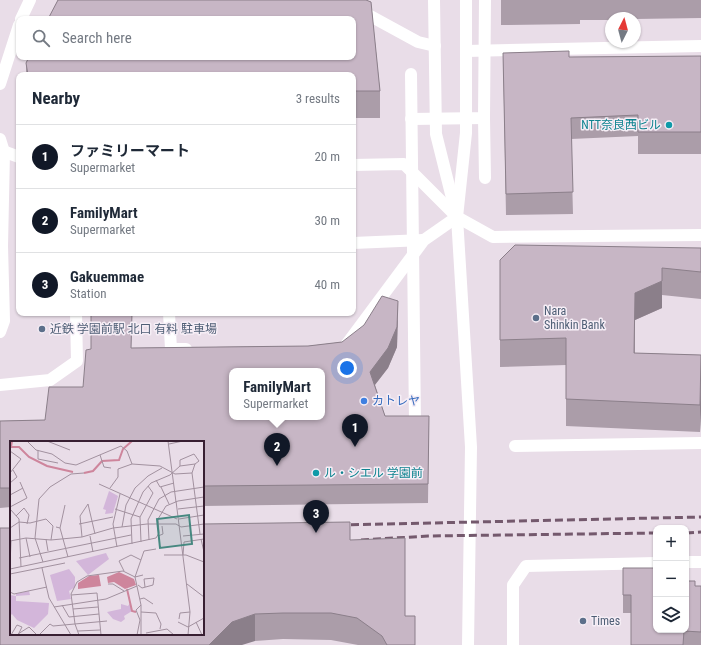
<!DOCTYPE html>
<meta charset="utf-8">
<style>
body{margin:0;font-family:"Roboto Condensed","Noto Sans JP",sans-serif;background:#f2f2f3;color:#1f2937}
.controls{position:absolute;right:12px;bottom:12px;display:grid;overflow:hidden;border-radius:8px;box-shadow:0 1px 3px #0004}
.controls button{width:36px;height:36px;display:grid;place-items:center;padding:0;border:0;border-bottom:1px solid #e0e1e3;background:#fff;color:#1f2937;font:20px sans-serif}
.compass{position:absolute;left:605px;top:12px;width:36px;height:36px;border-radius:50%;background:#fff;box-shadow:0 1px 3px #0004;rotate:6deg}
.you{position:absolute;left:347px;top:368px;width:14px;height:14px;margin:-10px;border:3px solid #fff;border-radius:50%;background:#1a73e8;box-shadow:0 0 0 6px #1a73e833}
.badge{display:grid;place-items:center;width:26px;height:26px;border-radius:50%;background:#111827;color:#fff;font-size:13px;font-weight:700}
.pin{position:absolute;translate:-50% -33px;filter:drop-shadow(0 1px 2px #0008)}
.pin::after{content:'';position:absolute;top:21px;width:14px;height:12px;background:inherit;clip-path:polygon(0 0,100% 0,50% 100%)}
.popup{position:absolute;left:229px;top:368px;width:96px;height:52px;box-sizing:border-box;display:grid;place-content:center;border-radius:8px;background:#fff;filter:drop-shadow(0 1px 3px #0005);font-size:13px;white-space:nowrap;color:#747a83}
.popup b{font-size:15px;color:#1f2937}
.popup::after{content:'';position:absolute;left:50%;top:100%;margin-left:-8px;border:8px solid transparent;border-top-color:#fff}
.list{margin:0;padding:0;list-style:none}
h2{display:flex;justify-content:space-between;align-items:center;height:52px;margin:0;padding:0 16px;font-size:17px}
h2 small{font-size:13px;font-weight:400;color:#747a83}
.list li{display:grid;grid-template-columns:26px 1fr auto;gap:12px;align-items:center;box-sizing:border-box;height:64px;padding:0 16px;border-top:1px solid #e0e1e3}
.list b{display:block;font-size:15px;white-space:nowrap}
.list p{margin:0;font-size:13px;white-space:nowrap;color:#747a83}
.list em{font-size:13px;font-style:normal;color:#747a83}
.icon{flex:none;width:22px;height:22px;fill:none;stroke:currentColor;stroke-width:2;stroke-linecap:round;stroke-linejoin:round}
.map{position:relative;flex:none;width:701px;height:645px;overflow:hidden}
.search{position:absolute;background:#fff;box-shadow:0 1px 3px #0004;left:16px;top:16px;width:340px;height:44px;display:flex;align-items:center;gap:10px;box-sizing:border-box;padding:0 14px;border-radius:8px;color:#747a83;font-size:15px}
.panel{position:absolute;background:#fff;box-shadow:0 1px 3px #0004;left:16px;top:72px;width:340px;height:244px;border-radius:8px}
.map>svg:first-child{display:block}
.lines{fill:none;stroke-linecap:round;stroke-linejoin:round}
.minor{stroke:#fff;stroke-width:12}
.rail{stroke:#74596d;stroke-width:3;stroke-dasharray:8 4;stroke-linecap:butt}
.minor-bridge{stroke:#fff;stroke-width:12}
.wall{fill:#ab9da9}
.shaded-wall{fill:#8b7f8a}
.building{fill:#c7b6c5;stroke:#8b7f8a;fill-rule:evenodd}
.culture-dot{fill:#0f9aa8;stroke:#f6eef6;stroke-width:1.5}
.service-dot{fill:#5c6f8a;stroke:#f6eef6;stroke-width:1.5}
.shop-dot{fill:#3f7fe0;stroke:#f6eef6;stroke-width:1.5}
.labels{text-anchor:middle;stroke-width:3;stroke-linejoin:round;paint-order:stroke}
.culture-label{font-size:12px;fill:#0d838f;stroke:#f6eef6;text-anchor:end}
.service-label{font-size:12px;fill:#4e5e75;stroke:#f6eef6;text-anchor:start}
.shop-label{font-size:12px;fill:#366cbe;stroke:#f6eef6;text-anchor:start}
.inset-river{fill:none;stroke:#ce859c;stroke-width:2}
.inset-road{fill:none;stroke:#a2919f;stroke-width:1}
.view{fill:#468880;fill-opacity:0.15;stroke:#468880;stroke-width:2}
.inset-edge{fill:none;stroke:#381f32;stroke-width:2}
</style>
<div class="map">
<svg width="701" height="645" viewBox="0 0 701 645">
<rect width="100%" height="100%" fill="#e9dde8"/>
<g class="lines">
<g class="minor">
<polyline points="341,0 418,42 435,46"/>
<polyline points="434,0 436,134 455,210"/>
<polyline points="466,0 466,133 457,217 471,447 468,645"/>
<polyline points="21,19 30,0"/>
<polyline points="466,51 701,46"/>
<polyline points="0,84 19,25"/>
<polyline points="484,118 485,178"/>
<polyline points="0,139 4,152 2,246 4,321 0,332"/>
<polyline points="0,150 19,157"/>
<polyline points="353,165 404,164 457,217 493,237 701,235"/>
<polyline points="353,243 423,240"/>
<polyline points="169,313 171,349 186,349"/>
<polyline points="346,345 424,240 457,217"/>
<polyline points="0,385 50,380 77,361 76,313"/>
<polyline points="515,446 701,443"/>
<polyline points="686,562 701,562"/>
<polyline points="513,645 513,585 526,566 656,563"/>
</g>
<g class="rail">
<polyline points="339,525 701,517"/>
<polyline points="686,533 701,532"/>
<polyline points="361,540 428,536 656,533"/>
</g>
<g class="minor-bridge">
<polyline points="411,74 415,423"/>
<polyline points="411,119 484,118 485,0"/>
</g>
</g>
<g class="wall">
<polygon points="58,0 366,0 371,2 380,91 380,118 353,118 353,75 26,75 26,63 29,57 353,57 353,19 48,19"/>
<polygon points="501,0 701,0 701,18 635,19 635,18 611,18 611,20 580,20 580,24 501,25"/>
<polygon points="503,53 569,57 701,56 701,154 638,154 638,136 571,139 573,214 506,215"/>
<polygon points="701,248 701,299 662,295 662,308 635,320 635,353 701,355 701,409 700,432 566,426 566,365 500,367 500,260"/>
<polygon points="132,313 131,348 308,346 342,342 398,320 397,347 388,368 375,385 385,416 429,416 428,503 203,506 203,442 11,442 11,507 0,508 0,421 45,420 83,387"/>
<polygon points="350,540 405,616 415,645 358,645 331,640 283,639 255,641 0,645"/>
<polygon points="623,568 656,630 695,586 701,586 701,645 631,645 631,613 623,613"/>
</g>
<g class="shaded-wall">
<polygon points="662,281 662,308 635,320 634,380 635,293"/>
<polygon points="398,301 397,347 388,368 370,391 370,372"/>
<polygon points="701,381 701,409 700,432 700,405"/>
<polygon points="255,614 255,641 242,645 209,645 232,622"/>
</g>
<g class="building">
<polygon points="58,0 366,0 371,2 380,91 353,91 353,75 28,75 26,63 29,57 353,57 353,19 48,19"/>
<polygon points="569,51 569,57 701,56 701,132 638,132 638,115 571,118 573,192 506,194 503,53"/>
<polygon points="515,245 701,248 701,272 662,268 662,281 635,293 634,353 701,355 700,405 566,399 566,338 500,340 500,260"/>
<path d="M382,296L398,301L397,327L388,348L370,372L385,416H429L428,484L203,486V442H11V488H0V421L45,420L49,387H83L86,350L91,349V313H132L131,348L308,346L342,342L364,325ZM232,371H322V417H232Z"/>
<polygon points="350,522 350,540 405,538 405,616 415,616 415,645 387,645 382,636 357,618 331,613 283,613 255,614 232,622 209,645 0,645 0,528 11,528 11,634 203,634 203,524"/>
<polygon points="623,568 656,568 656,630 686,630 686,581 695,581 695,586 701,586 701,632 684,631 683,645 631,645 631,595 623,595"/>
</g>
<g class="culture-dot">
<circle cx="669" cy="125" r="4"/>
<circle cx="316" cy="473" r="4"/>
</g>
<g class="service-dot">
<circle cx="536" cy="318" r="4"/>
<circle cx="42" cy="329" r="4"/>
<circle cx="583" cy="621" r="4"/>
</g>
<circle class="shop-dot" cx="364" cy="401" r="4"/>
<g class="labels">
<g class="culture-label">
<text x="661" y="129">NTT奈良西ビル</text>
<text x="324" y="477" text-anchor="start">ル・シエル 学園前</text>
</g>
<g class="service-label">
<text x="544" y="315">Nara<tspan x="544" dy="14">Shinkin Bank</tspan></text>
<text x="50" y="333">近鉄 学園前駅 北口 有料 駐車場</text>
<text x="591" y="625">Times</text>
</g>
<g class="shop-label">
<text x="372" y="405">カトレヤ</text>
</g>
</g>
<g transform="translate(10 441)">
<rect width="194" height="194" fill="#e9dde8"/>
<path d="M99,50L108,55L103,72L95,73L96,69L93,68ZM96,112L99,118L78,134L66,120ZM59,128L65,136V146L59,150L61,158L47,160L40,134ZM19,150L20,154L6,155V160L39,162L38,173L24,187L7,179L2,173L0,175V154L6,155V153ZM120,162L122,170L114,175L115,178L111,181L103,178L97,171L111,168V163L118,165Z" fill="#d3b6da"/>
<path d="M109,131L124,138L126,144L115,148L104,141L98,142L97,136ZM89,134L91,145L68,148V142L79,135Z" fill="#ce859c"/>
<path class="inset-river" d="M2,0L1,6H9L19,16L37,25L63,31M74,32L83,30L92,20L109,19L113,8L122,0M117,148L122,170L126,171"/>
<path class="inset-road" d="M17,0L26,9L42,13L55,22L66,24L111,5L117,10L122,23M37,0L60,9M158,0L166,61M159,3L173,0M28,9V18L48,22M0,10L11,18L0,32M90,14L94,26L101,27M170,25V19L184,13L189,20L185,23L182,32L190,93M146,39L150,46L164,42M0,42L7,36L3,29M89,43L167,78M151,46L159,63M100,47L108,36V28L122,23L150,25L165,33L182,32M0,54L13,47M166,60L180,171L178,194M0,66L17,57L10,41M0,68L9,78L11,126M105,68L130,76M168,68L194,65M6,75L14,67L19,74L17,83M169,78L194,74M69,83L103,76M46,86L50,87L58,116M112,86L116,64L125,47L138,35L152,27M0,87L9,81L20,82L36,78L43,85L41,99M50,87L55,64M80,95L83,111M148,95L153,93L152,85M173,95L194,93M72,96L70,75L78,63L85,93M16,97L20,116M36,98L38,110M191,98L194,111M139,99L138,79L149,58L161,51L194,46M0,100L16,97L41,99L72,96L103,87L137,83H166L171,86L194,83M131,101L130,76L143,52L138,45M122,103L121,78L133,51L141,42L160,34L170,25L185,23M107,106L103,83L110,53M154,114H176L194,121M173,114L174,101L194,98M9,117L121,94M33,121L25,97L29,58L40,46L61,33L74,32M0,124L1,100M32,127L39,157L61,194M0,128L146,97L149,92L148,78L156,65L168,60L194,56M114,130L109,120L121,114L131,119M0,133L55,122M98,143H103L114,150M177,143L194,156M128,144L132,147L143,144L144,137L134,138L135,146M0,151L4,153L37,146M61,154L87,152L91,194M130,158L134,157L143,163M52,164L59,176L89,173M44,166L96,158L127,145M63,168L88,166M131,171L146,172L151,183L150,188M169,178L170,172L180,171M168,181L178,186L194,177M186,181L192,194M68,190L90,189M136,192L157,188L164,194M8,193L19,186L27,194M1,194L7,184L12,186L8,194M29,194L40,183L43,185L97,180M69,194L65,183L61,153L67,141L77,135L113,130L125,136L133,134M127,194L130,179L126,169L131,164M131,194V164L125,136L134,110L146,108"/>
<path class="view" d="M179,74L182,103L150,107L147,78Z"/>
<rect width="194" height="194" class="inset-edge"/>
</g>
</svg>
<div class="controls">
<button>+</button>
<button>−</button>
<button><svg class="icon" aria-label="layers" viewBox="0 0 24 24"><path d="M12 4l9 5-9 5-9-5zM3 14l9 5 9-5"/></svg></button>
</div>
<svg class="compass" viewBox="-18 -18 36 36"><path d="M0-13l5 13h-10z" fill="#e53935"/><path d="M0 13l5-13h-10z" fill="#747a83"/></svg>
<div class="you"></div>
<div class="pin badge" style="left:355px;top:447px">1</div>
<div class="pin badge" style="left:277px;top:466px">2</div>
<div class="popup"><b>FamilyMart</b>Supermarket</div>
<div class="pin badge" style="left:316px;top:533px">3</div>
<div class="search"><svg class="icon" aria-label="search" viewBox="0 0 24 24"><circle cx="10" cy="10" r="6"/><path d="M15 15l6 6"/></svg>Search here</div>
<section class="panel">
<h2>Nearby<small>3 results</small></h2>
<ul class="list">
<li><span class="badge">1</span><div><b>ファミリーマート</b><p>Supermarket</p></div><em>20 m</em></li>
<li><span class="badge">2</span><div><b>FamilyMart</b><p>Supermarket</p></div><em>30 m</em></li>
<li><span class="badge">3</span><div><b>Gakuemmae</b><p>Station</p></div><em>40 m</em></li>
</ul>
</section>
</div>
